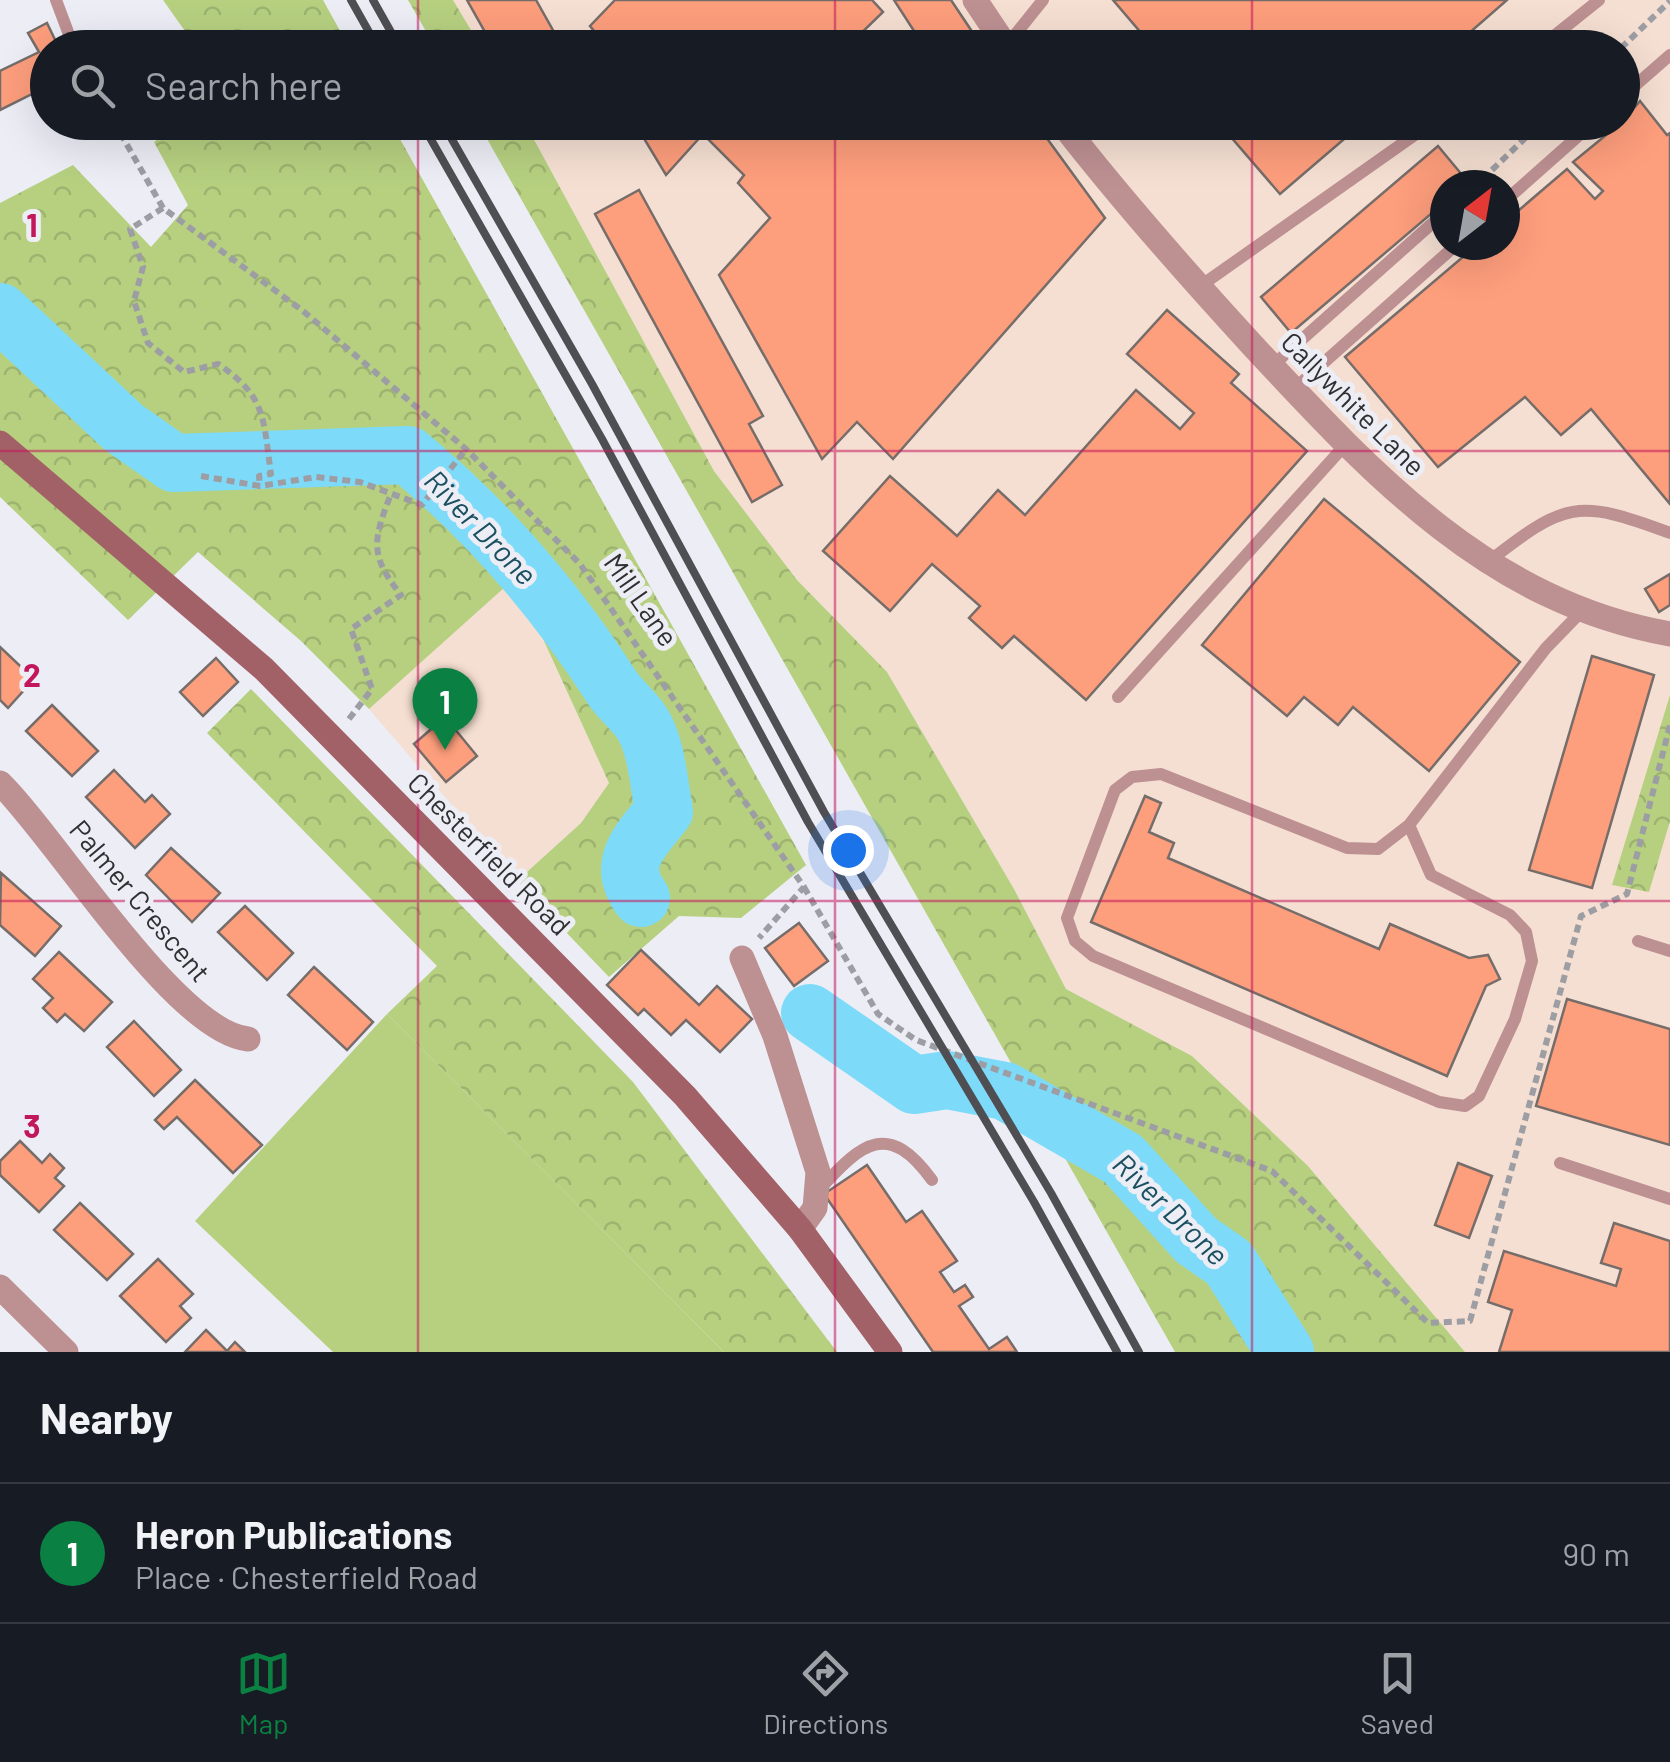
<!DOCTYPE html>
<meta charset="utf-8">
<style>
body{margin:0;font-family:Barlow,sans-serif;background:#20242c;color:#f1f3f6}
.compass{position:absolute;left:1430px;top:170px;width:90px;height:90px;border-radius:50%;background:#171b24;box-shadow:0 10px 40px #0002;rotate:31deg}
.you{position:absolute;left:848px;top:850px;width:35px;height:35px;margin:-25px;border:8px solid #fff;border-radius:50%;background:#1a73e8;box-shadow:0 0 0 15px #1a73e833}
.badge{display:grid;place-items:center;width:65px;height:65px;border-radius:50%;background:#0b8043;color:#fff;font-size:32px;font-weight:700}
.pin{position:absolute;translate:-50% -82px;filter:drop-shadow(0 2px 5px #0008)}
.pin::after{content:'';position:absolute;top:52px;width:35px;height:30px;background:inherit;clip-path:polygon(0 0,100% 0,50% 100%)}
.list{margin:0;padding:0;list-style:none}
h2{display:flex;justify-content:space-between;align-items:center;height:130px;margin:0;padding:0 40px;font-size:42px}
h2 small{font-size:32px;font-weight:400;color:#9ea1a6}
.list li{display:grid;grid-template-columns:65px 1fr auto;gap:30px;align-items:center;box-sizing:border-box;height:140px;padding:0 40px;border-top:2px solid #363941}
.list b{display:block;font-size:38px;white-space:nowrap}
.list p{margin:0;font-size:32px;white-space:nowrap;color:#9ea1a6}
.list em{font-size:32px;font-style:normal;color:#9ea1a6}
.icon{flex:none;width:55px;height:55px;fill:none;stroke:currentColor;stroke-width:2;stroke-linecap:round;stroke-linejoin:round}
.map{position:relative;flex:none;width:1670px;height:1352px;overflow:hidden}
.search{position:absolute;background:#171b24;box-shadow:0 10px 40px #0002;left:30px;right:30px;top:30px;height:110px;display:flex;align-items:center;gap:25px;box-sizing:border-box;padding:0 35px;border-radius:55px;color:#9ea1a6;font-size:38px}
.sheet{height:270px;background:#171b24}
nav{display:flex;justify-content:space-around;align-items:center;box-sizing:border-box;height:140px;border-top:2px solid #363941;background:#171b24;font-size:28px;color:#9ea1a6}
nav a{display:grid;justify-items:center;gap:5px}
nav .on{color:#0b8043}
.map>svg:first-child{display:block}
.industrial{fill:#f5dfd2;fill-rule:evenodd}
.forest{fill:url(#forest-crowns)}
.park{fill:#b6d080}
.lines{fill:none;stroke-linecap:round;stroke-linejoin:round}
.river{stroke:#7ddbf9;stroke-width:58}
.building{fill:#fd9e7c;stroke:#766d6a;stroke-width:2.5}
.path{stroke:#9d9da4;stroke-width:6;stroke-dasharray:8 5;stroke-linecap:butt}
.lane{stroke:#bd9092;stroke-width:12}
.street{stroke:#bd9092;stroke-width:25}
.secondary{stroke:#a26166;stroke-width:25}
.rail{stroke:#4f4f53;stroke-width:8}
.grid{fill:none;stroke:#c2185b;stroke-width:2.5;stroke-opacity:0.55}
.labels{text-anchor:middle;stroke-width:10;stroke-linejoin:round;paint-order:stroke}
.street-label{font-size:28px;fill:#303033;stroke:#ededf6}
.water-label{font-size:30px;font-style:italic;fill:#1a5060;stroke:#ededf6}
.grid-label{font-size:32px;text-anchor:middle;font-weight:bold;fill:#c2185b;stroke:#ededf6;stroke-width:10;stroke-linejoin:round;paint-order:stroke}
</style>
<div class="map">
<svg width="1670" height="1352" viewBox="0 0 1670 1352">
<defs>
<pattern id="forest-crowns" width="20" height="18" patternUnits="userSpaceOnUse" patternTransform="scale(2.5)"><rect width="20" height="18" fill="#b6d080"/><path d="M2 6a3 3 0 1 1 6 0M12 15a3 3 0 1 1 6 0" fill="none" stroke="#9db36f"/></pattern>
</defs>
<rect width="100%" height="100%" fill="#ededf6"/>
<g class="industrial">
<path d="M453,0H1670V1352H1465L1308,1166L1192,1056L1066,989L1014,889L887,672L797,580L714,471L525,123L1622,122V48H481ZM1445,185H1505V245H1445Z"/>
<polygon points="514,577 609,783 581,823 517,881 369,709"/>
</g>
<g class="forest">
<polygon points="163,0 323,0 349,47 217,47 213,38 187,34"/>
<polygon points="408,0 453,0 481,47 435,47"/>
<polygon points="179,123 391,123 806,865 741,918 679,916 609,977 517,881 581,823 609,783 515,578 369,709 301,641 198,552 128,620 0,497 0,203 73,165 151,247 188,205 154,142"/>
<polygon points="478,123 525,123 714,471 797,580 887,672 1014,889 1066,989 1192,1056 1308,1166 1465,1352 1175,1352"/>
<polygon points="251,689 633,1082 837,1352 724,1352 387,1014 437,966 207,733"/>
<polygon points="1670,695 1670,821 1649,892 1612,885"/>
</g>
<polygon class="park" points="387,1014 724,1352 333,1352 195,1221"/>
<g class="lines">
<g class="river">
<path d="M0,312L124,428L174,463L408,455C488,521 555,599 611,686C620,701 637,712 645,728C657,752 659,784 664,811C641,840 615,863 641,898"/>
<polyline points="810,1013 914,1085 947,1080 1005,1091 1123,1159 1196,1240 1229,1263 1285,1352"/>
</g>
</g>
<g class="building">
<polygon points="467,0 536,0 563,48 494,48"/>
<polygon points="615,0 872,0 883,12 852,42 857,48 608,48 590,26"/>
<polygon points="894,0 951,0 973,33 951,48 925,48"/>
<polygon points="1113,0 1507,0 1452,48 1154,48"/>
<polygon points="47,23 59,48 48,48 48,86 0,110 0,71 39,52 28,33"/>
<polygon points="1640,101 1667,135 1670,133 1670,504 1591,409 1561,435 1525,397 1438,467 1345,357 1477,245 1505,245 1505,222 1567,169 1595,199 1603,191 1573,162 1622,122"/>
<polygon points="634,122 918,122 935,137 948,122 1035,122 1105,218 893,459 857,422 822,459 719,275 770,218 738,183 744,175 703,134 666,175"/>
<polygon points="1218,122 1364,122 1280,194"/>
<polygon points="1438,146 1468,182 1445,185 1445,202 1291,333 1261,297"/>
<polygon points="639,190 763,416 749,424 782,485 752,502 595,214"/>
<polygon points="1167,310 1239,374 1231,383 1307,451 1086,700 1014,636 1002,648 969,618 980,606 932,564 890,611 823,551 890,476 957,536 998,490 1025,515 1136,390 1180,429 1194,413 1127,354"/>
<polygon points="1324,499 1520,662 1429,771 1353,707 1338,725 1304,697 1287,716 1202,645"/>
<polygon points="1670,574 1670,605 1659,612 1645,589"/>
<polygon points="0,647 34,679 8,708 0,700"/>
<polygon points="1592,656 1654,675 1592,888 1529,870"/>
<polygon points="216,658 238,682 203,716 180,692"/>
<polygon points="52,705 98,751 72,776 26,731"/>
<polygon points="445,717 477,756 446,782 414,744"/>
<polygon points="114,770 145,802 152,795 170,814 135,848 86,797"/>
<polygon points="1145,796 1161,803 1149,832 1174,843 1168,858 1379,949 1390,924 1469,958 1488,955 1500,979 1486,986 1447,1076 1091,922"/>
<polygon points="171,848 220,893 192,922 146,875"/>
<polygon points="1,873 61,926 35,956 0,925"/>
<polygon points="245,906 293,953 267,980 218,932"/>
<polygon points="799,923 828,961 794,986 765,948"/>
<polygon points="641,950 699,1005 717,986 752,1019 720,1052 686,1020 671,1035 644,1009 638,1015 607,985"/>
<polygon points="59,952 112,1002 84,1031 65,1014 57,1022 43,1008 53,998 33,979"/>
<polygon points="314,967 373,1022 347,1050 288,995"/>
<polygon points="1567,999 1670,1029 1670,1145 1536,1106"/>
<polygon points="134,1021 181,1070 154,1096 107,1047"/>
<polygon points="195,1080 262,1145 233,1173 177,1117 164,1129 155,1120"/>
<polygon points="20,1141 42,1163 50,1154 64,1168 55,1178 64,1186 39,1212 0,1175 0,1161"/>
<polygon points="1458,1163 1492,1176 1469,1238 1435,1225"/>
<polygon points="867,1165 906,1222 922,1211 957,1261 940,1272 954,1292 965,1285 973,1297 959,1306 989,1349 1007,1337 1017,1352 933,1352 824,1194"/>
<polygon points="80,1203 133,1254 107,1280 54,1230"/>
<polygon points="1614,1223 1670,1241 1670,1352 1499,1352 1512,1310 1488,1302 1504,1251 1616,1286 1621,1269 1601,1263"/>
<polygon points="158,1259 193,1294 180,1306 191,1318 166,1342 120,1296"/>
<polygon points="206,1330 227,1351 235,1342 245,1352 185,1352"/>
</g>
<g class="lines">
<g class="path">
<polyline points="1621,48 1670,1"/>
<polyline points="114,122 163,208 303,311 466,449 580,564 804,887 759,938"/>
<polyline points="1492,170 1542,122"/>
<path d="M163,208L130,229L143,267L134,301L148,343L184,372L218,364C267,397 263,419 271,474L259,476L260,486"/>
<polyline points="201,476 260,486 316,477 360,482 422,505 466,449"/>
<path d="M349,719L372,689L351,629L401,595C369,555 373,540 391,494"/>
<polyline points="804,887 878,1014 916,1040 1272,1171 1428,1323 1470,1321 1581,916 1627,894 1670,725"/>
</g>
<g class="lane">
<polyline points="56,0 74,48"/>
<polyline points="1006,46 1043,0"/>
<polyline points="1539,48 1599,0"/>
<polyline points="1622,97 1670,55"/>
<polyline points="1476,185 1481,181"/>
<polyline points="1505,201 1594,122"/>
<polyline points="1199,287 1433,122"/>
<polyline points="1272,366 1445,212"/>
<polyline points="1293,390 1456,245"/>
<path d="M1488,562C1565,502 1577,498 1670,533"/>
<polyline points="1118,697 1346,444"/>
<polyline points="1409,825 1431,875 1510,915 1526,932 1532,961 1515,1019 1479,1096 1465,1106 1439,1102 1093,956 1075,941 1067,918 1115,790 1132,777 1161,774 1347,848 1378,849 1409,825 1546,648 1583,610"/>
<polyline points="1638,941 1670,951"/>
<polyline points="1560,1163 1670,1199"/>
<path d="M820,1189C863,1141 889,1121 932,1180"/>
</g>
<g class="street">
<polyline points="975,0 1007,48"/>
<path d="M1061,122C1122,201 1187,274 1254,347C1373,475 1490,602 1670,634"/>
<path d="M0,783C56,838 176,1032 248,1039"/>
<polyline points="742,958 775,1036 818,1172 815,1208 800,1229"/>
<polyline points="0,1287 66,1352"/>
</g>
<polyline class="secondary" points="0,443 264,669 685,1096 800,1229 890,1352"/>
<g class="rail">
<polyline points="351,0 378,48"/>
<polyline points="373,0 400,48"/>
<polyline points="421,122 602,439 808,822 1034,1202 1117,1352"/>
<polyline points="442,122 592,384 824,812 1051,1193 1139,1352"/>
</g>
</g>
<path class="grid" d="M418,0V48M835,0V48M1252,0V48M418,122V1352M835,122V1352M1252,122V1352M0,451H1670M0,901H1670"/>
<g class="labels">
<g class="street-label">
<text transform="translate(1353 404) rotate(45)" y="10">Callywhite Lane</text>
<text transform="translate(641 600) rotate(55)" y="10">Mill Lane</text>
<text transform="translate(489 854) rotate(45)" y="10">Chesterfield Road</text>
<text transform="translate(140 901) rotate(50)" y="10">Palmer Crescent</text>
</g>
<g class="water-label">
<text transform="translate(480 528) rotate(46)" y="10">River Drone</text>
<text transform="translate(1170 1210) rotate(44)" y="10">River Drone</text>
</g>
</g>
<g class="grid-label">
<text x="32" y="237">1</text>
<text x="32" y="687">2</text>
<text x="32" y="1138">3</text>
</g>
</svg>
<svg class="compass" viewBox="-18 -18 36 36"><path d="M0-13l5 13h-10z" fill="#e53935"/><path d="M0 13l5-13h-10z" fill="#9ea1a6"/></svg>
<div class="you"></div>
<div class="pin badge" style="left:445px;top:750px">1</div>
<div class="search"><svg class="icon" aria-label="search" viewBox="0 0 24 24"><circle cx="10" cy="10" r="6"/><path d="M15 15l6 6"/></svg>Search here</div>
</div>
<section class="sheet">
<h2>Nearby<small></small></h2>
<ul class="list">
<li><span class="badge">1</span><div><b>Heron Publications</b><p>Place · Chesterfield Road</p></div><em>90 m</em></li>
</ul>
</section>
<nav>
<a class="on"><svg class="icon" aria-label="map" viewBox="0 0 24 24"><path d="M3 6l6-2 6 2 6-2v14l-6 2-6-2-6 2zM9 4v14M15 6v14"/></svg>Map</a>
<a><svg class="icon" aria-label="directions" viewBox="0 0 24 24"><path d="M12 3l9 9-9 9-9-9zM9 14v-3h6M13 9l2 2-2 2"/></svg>Directions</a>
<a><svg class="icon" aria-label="saved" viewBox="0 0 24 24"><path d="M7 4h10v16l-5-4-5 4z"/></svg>Saved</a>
</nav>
